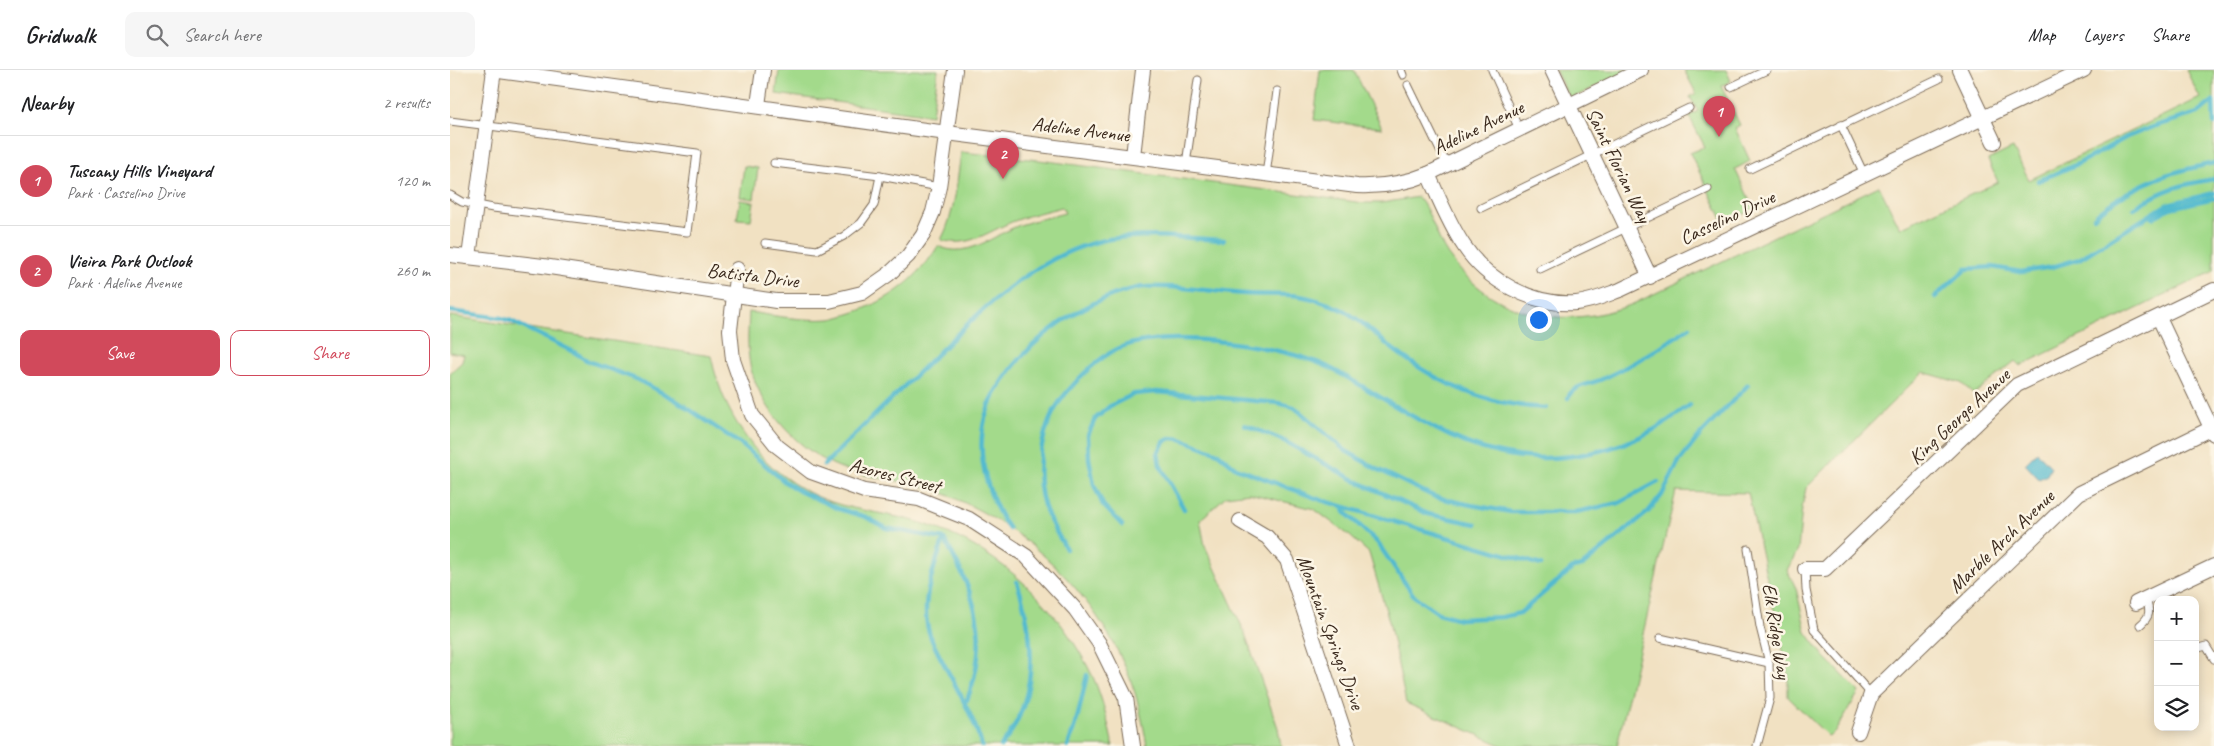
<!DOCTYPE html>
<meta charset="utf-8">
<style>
body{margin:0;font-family:Caveat,sans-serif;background:#f6f6f6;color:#202124}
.controls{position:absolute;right:15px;bottom:15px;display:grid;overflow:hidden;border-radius:10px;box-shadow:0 2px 12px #0003}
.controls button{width:45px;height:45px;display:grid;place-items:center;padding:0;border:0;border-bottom:1px solid #e0e0e0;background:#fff;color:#202124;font:25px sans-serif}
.you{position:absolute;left:1088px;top:249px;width:18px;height:18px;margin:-12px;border:4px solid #fff;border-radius:50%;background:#1a73e8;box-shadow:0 0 0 8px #1a73e833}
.badge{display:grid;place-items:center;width:32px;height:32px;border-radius:50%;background:#d1495b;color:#fff;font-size:16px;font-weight:700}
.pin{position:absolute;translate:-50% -41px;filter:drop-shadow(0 1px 2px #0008)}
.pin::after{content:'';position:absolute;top:26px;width:18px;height:15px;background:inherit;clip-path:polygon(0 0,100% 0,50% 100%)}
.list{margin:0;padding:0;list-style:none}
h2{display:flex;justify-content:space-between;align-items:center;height:65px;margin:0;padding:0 20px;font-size:21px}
h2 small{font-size:16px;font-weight:400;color:#757577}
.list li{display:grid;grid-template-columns:32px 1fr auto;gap:15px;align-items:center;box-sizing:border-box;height:90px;padding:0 20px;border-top:1px solid #e0e0e0}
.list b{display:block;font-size:19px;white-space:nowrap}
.list p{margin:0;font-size:16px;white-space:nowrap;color:#757577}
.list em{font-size:16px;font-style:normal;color:#757577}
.actions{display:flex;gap:10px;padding:15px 20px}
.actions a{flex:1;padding:11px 0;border:1px solid #d1495b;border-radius:10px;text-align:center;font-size:18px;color:#d1495b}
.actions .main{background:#d1495b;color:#fff}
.icon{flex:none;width:28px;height:28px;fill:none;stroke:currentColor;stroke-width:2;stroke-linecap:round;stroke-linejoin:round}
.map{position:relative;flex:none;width:1764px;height:676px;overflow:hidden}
header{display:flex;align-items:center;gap:30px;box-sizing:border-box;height:70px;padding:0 25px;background:#fff;border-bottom:1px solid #e0e0e0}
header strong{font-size:24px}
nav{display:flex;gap:28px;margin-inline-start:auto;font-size:18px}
.search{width:350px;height:45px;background:#f6f6f6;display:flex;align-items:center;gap:12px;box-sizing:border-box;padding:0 18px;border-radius:10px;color:#757577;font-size:19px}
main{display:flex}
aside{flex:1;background:#fff}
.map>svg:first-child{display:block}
.green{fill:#a3da8b;stroke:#6f8254}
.water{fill:#52bacf;stroke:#467276}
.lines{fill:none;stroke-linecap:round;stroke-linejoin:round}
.stream{stroke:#52bacf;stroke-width:4.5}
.service-casing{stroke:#7b6a57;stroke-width:9}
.minor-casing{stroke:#7b6a57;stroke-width:16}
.service{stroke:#fff;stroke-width:7}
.minor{stroke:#fff;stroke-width:14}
.labels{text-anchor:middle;stroke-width:5;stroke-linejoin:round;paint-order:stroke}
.street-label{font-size:20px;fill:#3b2a1e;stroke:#fcf5e5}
</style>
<header>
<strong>Gridwalk</strong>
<div class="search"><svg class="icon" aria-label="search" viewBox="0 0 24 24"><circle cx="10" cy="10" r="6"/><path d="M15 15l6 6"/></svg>Search here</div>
<nav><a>Map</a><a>Layers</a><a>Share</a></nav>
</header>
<main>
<aside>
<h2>Nearby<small>2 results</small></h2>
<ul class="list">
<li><span class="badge">1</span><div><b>Tuscany Hills Vineyard</b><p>Park · Casselino Drive</p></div><em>120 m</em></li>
<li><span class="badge">2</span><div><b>Vieira Park Outlook</b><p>Park · Adeline Avenue</p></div><em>260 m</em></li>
</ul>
<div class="actions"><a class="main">Save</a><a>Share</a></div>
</aside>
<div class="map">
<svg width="1764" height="676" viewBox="0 0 1764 676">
<rect width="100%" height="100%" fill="#fcf5e5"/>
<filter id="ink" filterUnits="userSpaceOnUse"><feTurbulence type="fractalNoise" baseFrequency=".02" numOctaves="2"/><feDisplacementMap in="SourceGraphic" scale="10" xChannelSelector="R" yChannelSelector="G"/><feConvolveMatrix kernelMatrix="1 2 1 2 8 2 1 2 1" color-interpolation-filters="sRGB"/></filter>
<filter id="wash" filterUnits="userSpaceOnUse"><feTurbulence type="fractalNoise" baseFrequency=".0096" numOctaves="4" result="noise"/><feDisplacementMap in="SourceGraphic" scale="20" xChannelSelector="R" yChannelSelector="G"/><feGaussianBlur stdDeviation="1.12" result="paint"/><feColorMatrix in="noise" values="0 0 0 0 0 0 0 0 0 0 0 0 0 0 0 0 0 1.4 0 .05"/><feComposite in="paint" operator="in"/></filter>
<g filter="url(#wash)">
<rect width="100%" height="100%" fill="#f1e1c2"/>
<g class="green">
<polygon points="329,0 488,0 482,45 326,24"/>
<polygon points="870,0 904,0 932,58 864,50"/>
<polygon points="1105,0 1181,0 1120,29"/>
<polygon points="1234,0 1276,0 1281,11 1271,16 1290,55 1285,58 1300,91 1285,99 1304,139 1274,153 1240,83 1255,77 1239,46 1248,41 1240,27 1246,23"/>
<path d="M1736,0H1764V201L1570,296L1565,291L1524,324L1511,313L1473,302L1356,418L1352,438L1348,480L1337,500L1346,518L1356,562L1374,586L1409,622L1386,660L1379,667L1338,627V604L1298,423L1226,421L1167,676H1053L956,633L939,551L919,483L900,466L864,439L799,423L776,426L750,450L755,476L794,561L828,658L831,676H697C693,652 688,629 679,606C651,535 592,472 523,437C511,431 498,425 485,420C458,410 427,410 400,401C357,388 318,349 303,306C296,287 298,262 299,242C326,246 353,251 380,249C387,248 395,245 402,243C439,231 468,209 488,176C518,190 543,165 570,155C585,150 600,147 615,143L612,137C597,141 582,144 567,150C541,159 520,179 491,170C505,144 507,111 511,82L589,90L914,133H931L968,127C981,141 986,168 998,185C1044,248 1113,261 1183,234L1429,116L1450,158L1548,112L1538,90L1563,78L1579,110L1750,28Z"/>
<polygon points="294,96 308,98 304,129 290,127"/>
<polygon points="290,130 304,132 301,150 287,149"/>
<path d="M0,246L261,286C275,355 322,416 391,435C421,443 454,446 483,457C554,483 611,540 643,607C653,629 658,653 663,676H0V303L12,292L14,285L0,282Z"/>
</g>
<polygon class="water" points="1587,382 1601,397 1597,405 1589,409 1575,394"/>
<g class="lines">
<g class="stream">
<polyline points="1763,31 1764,54"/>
<polyline points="1588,111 1630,93 1677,67 1705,56 1748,43 1763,31"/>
<path d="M1684,138C1714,119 1729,115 1764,109"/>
<path d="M1644,147C1653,138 1662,133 1672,126C1705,106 1727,101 1764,93"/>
<polyline points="1702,148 1720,138 1764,128"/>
<polyline points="1485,227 1516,199 1542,197 1571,202 1602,197 1629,189 1718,134 1764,123"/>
<polyline points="0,241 51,248 61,251 124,282 138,291 186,309 224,329 292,375 335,412 351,422 389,439 416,447 436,458 494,469"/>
<path d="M1118,328C1121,316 1140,314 1150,310C1182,296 1211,277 1240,257"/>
<polyline points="795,355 832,370 906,411 978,444 1026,454"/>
<path d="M374,395C406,363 439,331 472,299C525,247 583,183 660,169C697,163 736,168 774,170"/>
<polyline points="734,439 710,395 708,383 714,372 721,368 731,369 768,383 786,398 871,430 1091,495"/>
<polyline points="894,441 927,472 964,526 988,543 1010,549 1052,547 1070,543 1123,498 1132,496 1198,442 1212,425 1228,393 1250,365 1298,315"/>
<polyline points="672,455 653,435 644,415 639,388 638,365 645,349 660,336 684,324 707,322 828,333 844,337 896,381 927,399 985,427 1021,435 1061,442 1126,442 1169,433 1208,412"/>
<path d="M559,459C533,420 520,367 545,324C571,278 613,244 663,225C673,222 685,217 696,217C728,215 763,222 796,224C810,225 824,224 838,225C855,225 878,233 893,240C913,251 927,267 944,280C992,316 1036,335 1096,338"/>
<path d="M494,469C486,492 475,519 476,543C476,563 486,579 495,596C509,622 524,648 532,676"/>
<path d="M494,469C526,524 541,568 517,630"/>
<path d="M616,479C610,468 603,457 598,446C581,407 590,352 618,321C633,303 651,285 674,276C718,259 836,276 878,297C942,330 999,380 1074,387C1116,391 1168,381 1205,359C1217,352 1229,343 1240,335"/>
<path d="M551,676C590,628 585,567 567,512"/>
<polyline points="618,676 628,645 637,605"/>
</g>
</g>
</g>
<g filter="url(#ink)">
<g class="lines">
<defs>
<g id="service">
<polyline points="951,0 953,5"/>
<polyline points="1042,0 1069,59"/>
<polyline points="958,15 997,95"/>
<polyline points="1281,17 1317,0"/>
<polyline points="0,51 247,83 237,162 43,138 12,132 0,125"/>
<polyline points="1391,55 1414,104"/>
<polyline points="324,93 430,106"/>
<polyline points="736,94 748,10"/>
<polyline points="1300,99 1489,9"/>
<polyline points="816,105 827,21"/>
<polyline points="1031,138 1239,38"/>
<polyline points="315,173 367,180 394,166 411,153 424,135 430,106 489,117"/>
<polyline points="1090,199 1258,119"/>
<polyline points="1298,479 1310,557 1319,593 1320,628 1307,676"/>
<polyline points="1355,499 1356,520 1364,560 1421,624"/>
<path d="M1690,555C1701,546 1700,541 1696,529"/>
<polyline points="1210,568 1319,593"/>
<polyline points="1745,579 1756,576 1764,589"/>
</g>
<g id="minor">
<path d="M42,0L497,63L907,116C933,117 954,114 978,104L1191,0"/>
<polyline points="1102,0 1200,207"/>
<polyline points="1510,0 1544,72"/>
<polyline points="308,35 313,0"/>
<polyline points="683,86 693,0"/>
<path d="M978,104C989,128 999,154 1014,176C1037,211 1083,236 1126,233C1141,232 1156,225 1170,220L1634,0"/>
<polyline points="0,185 93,196 326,231 379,231 412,223 439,204 458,186 473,165 483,142 489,117 505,0"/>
<polyline points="19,187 44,0"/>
<polyline points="287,199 280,260 283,290 302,345 327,376 361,402 414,421 469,429 519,449 576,486 625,539 649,573 676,628 683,676"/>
<polyline points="1709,248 1764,364"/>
<polyline points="790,451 817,467 837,490 899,676"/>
<polyline points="1355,499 1375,499 1567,315 1764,220"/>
<polyline points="1686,533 1764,496"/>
<polyline points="1408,662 1421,624 1629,423 1764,357"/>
</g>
</defs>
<use href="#service" class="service-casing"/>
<use href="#minor" class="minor-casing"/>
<use href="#service" class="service"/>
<use href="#minor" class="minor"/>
</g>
</g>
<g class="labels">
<g class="street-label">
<text transform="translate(1028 57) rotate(-26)" y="7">Adeline Avenue</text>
<text transform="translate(631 59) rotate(7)" y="7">Adeline Avenue</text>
<text transform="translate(1169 95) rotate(64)" y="7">Saint Florian Way</text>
<text transform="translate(1277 147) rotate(-25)" y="7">Casselino Drive</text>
<text transform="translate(303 205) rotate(7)" y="7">Batista Drive</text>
<text transform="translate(1509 346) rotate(-43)" y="7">King George Avenue</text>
<text transform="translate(445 405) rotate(14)" y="7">Azores Street</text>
<text transform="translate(1551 471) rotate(-44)" y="7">Marble Arch Avenue</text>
<text transform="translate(1327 561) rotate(81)" y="7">Elk Ridge Way</text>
<text transform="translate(881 562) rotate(70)" y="7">Mountain Springs Drive</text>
</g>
</g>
</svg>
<div class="controls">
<button>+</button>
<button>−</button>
<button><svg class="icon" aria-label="layers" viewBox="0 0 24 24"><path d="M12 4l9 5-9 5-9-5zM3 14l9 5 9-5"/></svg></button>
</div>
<div class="you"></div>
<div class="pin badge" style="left:1269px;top:67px">1</div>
<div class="pin badge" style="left:553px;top:109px">2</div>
</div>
</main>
